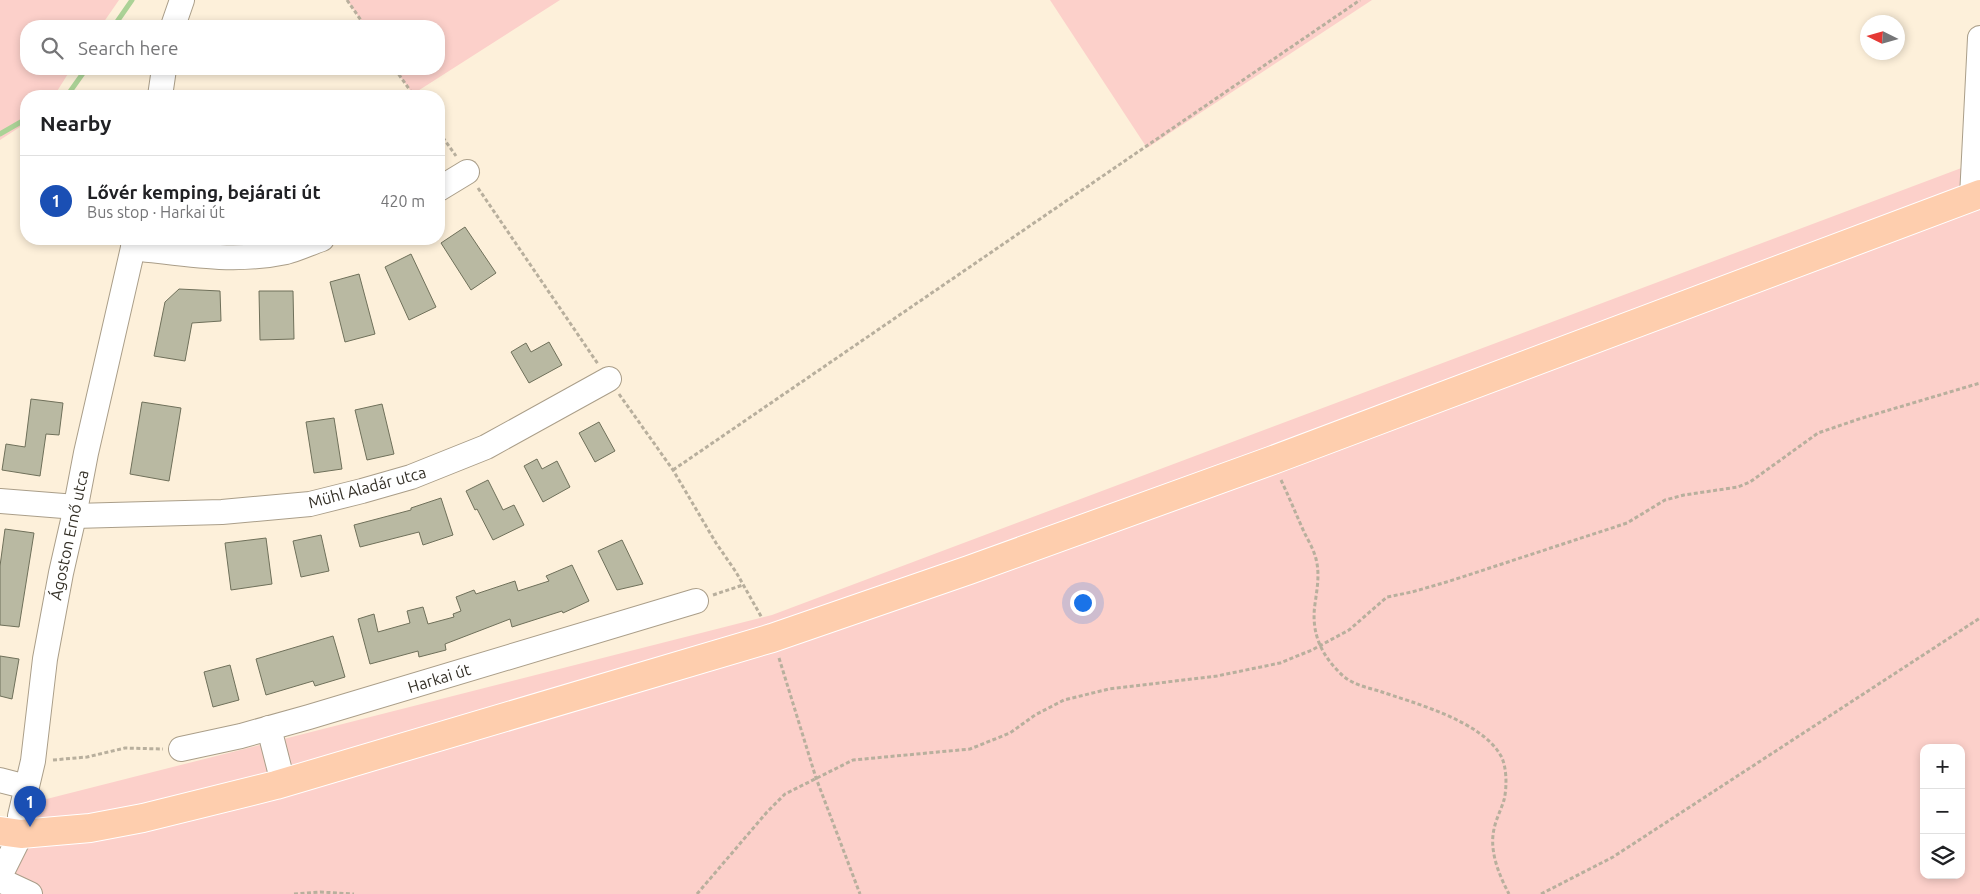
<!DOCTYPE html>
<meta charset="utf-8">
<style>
body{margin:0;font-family:Ubuntu,sans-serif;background:#f6f6f6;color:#202124}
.controls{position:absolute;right:15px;bottom:15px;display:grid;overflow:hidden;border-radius:10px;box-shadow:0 2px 8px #0003}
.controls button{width:45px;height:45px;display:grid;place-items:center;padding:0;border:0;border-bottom:1px solid #e0e0e0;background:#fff;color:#202124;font:25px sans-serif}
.compass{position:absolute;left:1860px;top:15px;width:45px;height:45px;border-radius:50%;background:#fff;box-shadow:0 2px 8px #0003;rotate:275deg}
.you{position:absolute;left:1082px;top:602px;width:18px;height:18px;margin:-12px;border:4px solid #fff;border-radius:50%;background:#1a73e8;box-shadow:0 0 0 8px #1a73e833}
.badge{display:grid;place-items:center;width:32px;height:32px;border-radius:50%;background:#ea580c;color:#fff;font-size:16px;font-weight:700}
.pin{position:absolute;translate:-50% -41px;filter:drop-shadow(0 1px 2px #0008)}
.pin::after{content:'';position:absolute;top:26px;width:18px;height:15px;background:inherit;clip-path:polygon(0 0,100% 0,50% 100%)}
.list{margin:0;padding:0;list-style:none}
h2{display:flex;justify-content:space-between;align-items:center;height:65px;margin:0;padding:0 20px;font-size:21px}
h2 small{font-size:16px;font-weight:400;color:#757577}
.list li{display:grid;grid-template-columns:32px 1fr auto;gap:15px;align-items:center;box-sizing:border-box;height:90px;padding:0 20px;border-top:1px solid #e0e0e0}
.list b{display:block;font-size:19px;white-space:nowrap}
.list p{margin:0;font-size:16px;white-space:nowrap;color:#757577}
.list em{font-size:16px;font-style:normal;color:#757577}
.icon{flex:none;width:28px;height:28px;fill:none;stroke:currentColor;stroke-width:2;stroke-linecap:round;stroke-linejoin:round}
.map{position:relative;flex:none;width:1980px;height:894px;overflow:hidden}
.search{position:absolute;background:#fff;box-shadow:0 2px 8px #0003;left:20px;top:20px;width:425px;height:55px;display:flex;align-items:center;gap:12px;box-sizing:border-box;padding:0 18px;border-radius:20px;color:#757577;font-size:19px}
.panel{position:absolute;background:#fff;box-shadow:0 2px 8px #0003;left:20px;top:90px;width:425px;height:155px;border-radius:20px}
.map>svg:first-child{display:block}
.green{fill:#fcd0ca;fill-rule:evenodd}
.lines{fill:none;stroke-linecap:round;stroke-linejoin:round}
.stream{stroke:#abd296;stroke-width:5}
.building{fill:#b9b9a2;stroke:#6f705a}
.minor-casing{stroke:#aa9e89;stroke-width:26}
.major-casing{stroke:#fff;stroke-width:30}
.path{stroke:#b8af9d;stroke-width:3;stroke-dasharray:4 2.5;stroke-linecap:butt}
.minor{stroke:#fff;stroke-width:24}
.major{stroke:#feceae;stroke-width:28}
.labels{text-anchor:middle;stroke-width:5;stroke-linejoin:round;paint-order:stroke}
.street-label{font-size:16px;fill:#343027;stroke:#fff}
</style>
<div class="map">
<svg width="1980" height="894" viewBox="0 0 1980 894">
<rect width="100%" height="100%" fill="#fdf0da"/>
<g class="green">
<polygon points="0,0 119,0 101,26 26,26 26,69 71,69 54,96 26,96 26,123 0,140"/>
<polygon points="347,0 560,0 413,94 395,69 439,69 439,26 365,26"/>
<polygon points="1050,0 1372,0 1147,148"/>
<path d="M1980,161V894H0V836L19,806L772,615ZM1924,748H1961V875H1924Z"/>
</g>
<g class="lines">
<g class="stream">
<polyline points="114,26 132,0"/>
<polyline points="64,96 69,93 86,69"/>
<polyline points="0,134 26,119"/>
</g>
</g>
<g class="building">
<polygon points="465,227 496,273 471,290 441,243"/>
<polygon points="411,254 436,307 409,320 385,267"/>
<polygon points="359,274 375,334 345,342 330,282"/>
<polygon points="179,289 220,291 221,321 192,323 185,361 154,356 165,302"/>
<polygon points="259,291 293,291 294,339 260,340"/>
<polygon points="549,342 562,365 529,383 511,352 526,343 531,352"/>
<polygon points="31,399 63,403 59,435 46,434 40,476 2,470 6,444 25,447"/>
<polygon points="142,402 181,408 169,481 130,474"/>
<polygon points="382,404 394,454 367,460 355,410"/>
<polygon points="334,418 342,469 314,473 306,422"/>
<polygon points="599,422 615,451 595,462 579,433"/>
<polygon points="537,459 542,469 557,461 570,487 543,502 524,466"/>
<polygon points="488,480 503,510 514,505 524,525 493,540 477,509 475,510 466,491"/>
<polygon points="441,498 453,535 423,545 419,532 360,547 354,525 411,510 411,508"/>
<polygon points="5,529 34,533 19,627 0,625 0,566"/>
<polygon points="321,535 329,571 301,577 293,541"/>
<polygon points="266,538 272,584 231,590 225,543"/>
<polygon points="622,540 643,584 617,590 598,551"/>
<polygon points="572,565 589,601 563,613 562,611 512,627 510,619 445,644 446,650 419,657 418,651 370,664 358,619 374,614 378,632 410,623 407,611 423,607 428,624 454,617 453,614 461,611 456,597 474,590 476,594 515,581 518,591 549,581 546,576"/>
<polygon points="333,636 345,677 315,686 313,681 266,695 256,659"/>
<polygon points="0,656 19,659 12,699 0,696"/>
<polygon points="230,665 239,700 213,707 204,672"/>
</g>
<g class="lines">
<defs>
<g id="minor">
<polyline points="173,26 182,0"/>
<polyline points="160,96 164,69"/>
<polyline points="439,189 467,172"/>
<polyline points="1972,197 1980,38"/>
<path d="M133,248C184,254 235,263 286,252C298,249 310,243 322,239"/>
<polyline points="0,501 76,507"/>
<polyline points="74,516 222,512 310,504 362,491 411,477 486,447 609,379"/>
<polyline points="269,728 283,783"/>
<polyline points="181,749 241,736 309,717 696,601"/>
<polyline points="0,780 27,787"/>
<polyline points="0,876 21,834 20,816 33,761 45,659 61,573 74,516 86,453 135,239"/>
<polyline points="0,880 30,894"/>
</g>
<polyline id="major" points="0,831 21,834 90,828 143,818 276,785 772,638 969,570 1273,460 1980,194"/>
</defs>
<use href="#minor" class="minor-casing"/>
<use href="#major" class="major-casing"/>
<g class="path">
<polyline points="347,0 365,26"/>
<polyline points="395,69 414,96"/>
<polyline points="439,132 456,156"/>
<polyline points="478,188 598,364"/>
<polyline points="619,394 673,470 716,543 736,572 762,618"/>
<polyline points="673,470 1360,0"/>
<path d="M1281,480C1289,497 1296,514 1304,532C1308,540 1314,550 1316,559C1320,574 1317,589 1315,604C1311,631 1320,653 1339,672C1350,684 1365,687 1379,691C1414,703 1482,721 1501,756C1507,767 1507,788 1504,800C1501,810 1496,819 1494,829C1489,851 1499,875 1509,894"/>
<polyline points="713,595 743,585"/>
<polyline points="779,658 816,778 860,894"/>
<polyline points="53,760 87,757 125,748 163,749"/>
<polyline points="294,894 320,892 354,894"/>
<polyline points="697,894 767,812 785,794 853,760 970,749 1010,733 1035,715 1064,700 1109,689 1217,676 1280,663 1312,650 1349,630 1387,597 1412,592 1450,581 1627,523 1665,500 1684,495 1738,487 1750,482 1818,433 1859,419 1980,383"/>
<polyline points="1541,894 1613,857 1980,618"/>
</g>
<use href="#minor" class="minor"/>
<use href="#major" class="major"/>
</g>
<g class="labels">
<g class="street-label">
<text transform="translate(367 487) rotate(-15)" y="6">Mühl Aladár utca</text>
<text transform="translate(69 535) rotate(-78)" y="6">Ágoston Ernő utca</text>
<text transform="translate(439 678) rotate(-17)" y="6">Harkai út</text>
</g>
</g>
</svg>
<div class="controls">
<button>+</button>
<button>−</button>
<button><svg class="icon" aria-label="layers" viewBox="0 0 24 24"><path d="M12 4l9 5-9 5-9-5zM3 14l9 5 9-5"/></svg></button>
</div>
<svg class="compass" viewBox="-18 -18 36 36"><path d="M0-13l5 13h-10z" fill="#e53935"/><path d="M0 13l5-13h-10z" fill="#757577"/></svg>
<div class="you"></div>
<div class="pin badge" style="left:30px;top:827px;background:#1a4fb4">1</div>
<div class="search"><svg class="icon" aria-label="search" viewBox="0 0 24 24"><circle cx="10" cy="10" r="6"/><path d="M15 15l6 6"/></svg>Search here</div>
<section class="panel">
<h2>Nearby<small></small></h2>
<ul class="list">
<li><span class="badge" style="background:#1a4fb4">1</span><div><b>Lővér kemping, bejárati út</b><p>Bus stop · Harkai út</p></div><em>420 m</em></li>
</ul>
</section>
</div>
